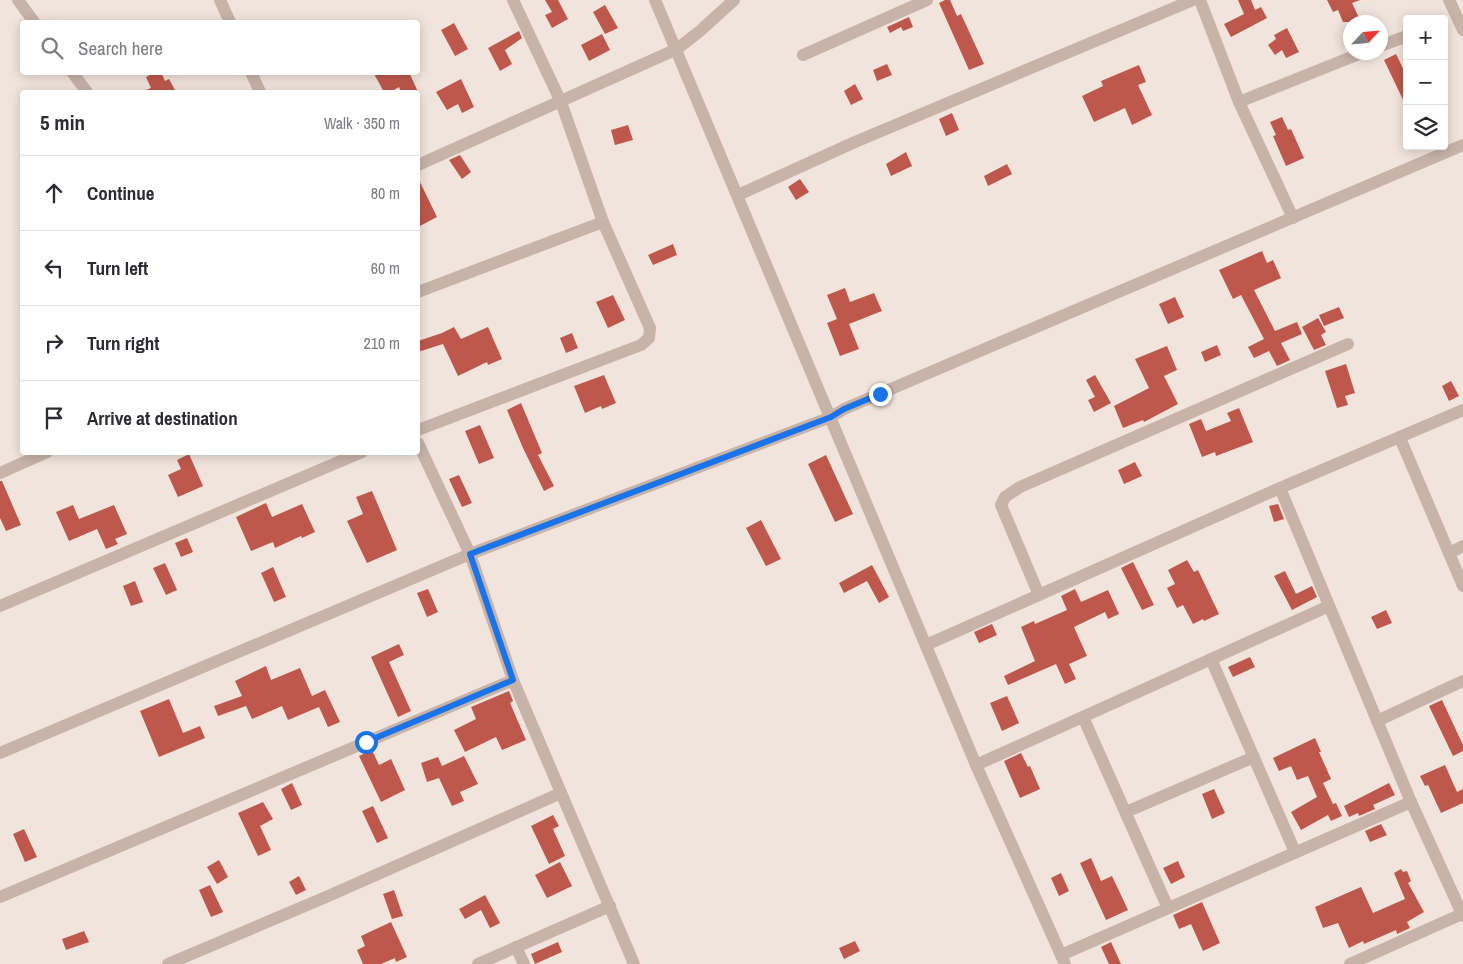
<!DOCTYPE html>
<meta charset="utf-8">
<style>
body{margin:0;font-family:"Archivo Narrow",sans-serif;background:#f2f2f3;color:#2b2b33}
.controls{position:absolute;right:15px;top:15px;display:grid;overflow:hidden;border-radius:5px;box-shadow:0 2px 12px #0003}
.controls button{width:45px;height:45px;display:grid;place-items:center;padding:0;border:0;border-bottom:1px solid #e1e1e2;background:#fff;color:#2b2b33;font:25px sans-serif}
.compass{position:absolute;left:1343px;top:15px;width:45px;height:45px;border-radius:50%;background:#fff;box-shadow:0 2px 12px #0003;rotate:64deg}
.stop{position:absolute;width:15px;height:15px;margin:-11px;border:4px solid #1a73e8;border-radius:50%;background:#fff}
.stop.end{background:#1a73e8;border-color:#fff;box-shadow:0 1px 5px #0008}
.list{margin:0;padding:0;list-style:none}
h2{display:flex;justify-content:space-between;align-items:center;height:65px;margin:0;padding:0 20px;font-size:21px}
h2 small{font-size:16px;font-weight:400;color:#7c7c81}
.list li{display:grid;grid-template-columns:32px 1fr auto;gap:15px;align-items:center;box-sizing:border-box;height:75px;padding:0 20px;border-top:1px solid #e1e1e2}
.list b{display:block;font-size:19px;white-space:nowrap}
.list em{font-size:16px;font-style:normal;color:#7c7c81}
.icon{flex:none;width:28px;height:28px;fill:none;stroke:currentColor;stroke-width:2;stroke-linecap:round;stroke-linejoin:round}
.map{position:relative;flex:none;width:1463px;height:964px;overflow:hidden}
.search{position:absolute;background:#fff;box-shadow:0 2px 12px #0003;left:20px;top:20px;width:400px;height:55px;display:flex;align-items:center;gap:12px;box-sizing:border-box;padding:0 18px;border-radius:5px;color:#7c7c81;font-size:19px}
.panel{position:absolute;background:#fff;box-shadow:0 2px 12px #0003;left:20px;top:90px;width:400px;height:365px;border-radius:5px}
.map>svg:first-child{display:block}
.building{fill:#bf584c}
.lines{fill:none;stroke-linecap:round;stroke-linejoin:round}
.street{stroke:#c8b3a9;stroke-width:12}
.route{stroke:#1a73e8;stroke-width:6}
</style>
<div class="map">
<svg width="1463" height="964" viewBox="0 0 1463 964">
<rect width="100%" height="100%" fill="#f1e4dc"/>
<g class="building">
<polygon points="545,0 558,0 568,19 552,28 545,15 552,12"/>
<polygon points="945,0 950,0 957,16 961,14 984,64 969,70 939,3"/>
<polygon points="1238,0 1251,0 1255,10 1261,7 1267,18 1231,37 1224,24 1244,14"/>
<polygon points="1327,0 1360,0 1352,3 1361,22 1343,22 1338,10 1333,12"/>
<polygon points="605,5 618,28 605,34 593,12"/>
<polygon points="909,17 913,27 903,31 901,27 890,33 887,27"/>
<polygon points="454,23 468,49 455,56 441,30"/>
<polygon points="1287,28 1299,52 1286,58 1282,50 1275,55 1268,45 1276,39 1274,35"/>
<polygon points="519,31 522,38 505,50 512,64 500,71 488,48"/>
<polygon points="602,34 610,50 589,61 581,45"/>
<polygon points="1396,54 1407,77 1407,108 1384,60"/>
<polygon points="887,64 892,75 877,81 873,70"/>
<polygon points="1139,65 1146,82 1138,85 1152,115 1132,125 1125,108 1094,122 1082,96 1103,86 1101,81"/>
<polygon points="155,72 161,72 165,81 169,79 176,92 141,92 151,88 146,77"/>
<polygon points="373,72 409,72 418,92 401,92 399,87 390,92 384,92"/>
<polygon points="461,79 474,107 462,113 458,104 447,110 436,92"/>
<polygon points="855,84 863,99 851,105 844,91"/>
<polygon points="952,113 959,130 946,136 939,119"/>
<polygon points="1282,117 1288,130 1291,129 1304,158 1286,166 1273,136 1276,135 1270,122"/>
<polygon points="628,125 633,140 615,145 611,130"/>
<polygon points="906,152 912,166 891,176 886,164"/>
<polygon points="460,155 471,172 462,179 449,160"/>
<polygon points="1007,164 1012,174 988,186 984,176"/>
<polygon points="418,178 437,217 418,227"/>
<polygon points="800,179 809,192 796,200 788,187"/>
<polygon points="673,244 677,255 653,265 648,255"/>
<polygon points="1262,251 1267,263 1273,260 1281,278 1254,290 1275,331 1297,322 1302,334 1281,343 1290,360 1277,366 1269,351 1254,358 1248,347 1264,339 1241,295 1233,299 1219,270"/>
<polygon points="845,288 850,302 874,293 882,311 849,324 859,349 840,356 827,323 837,319 827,295"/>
<polygon points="613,295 625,320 608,328 596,302"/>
<polygon points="1175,297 1184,317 1168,324 1159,304"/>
<polygon points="1339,307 1344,318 1324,326 1319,315"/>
<polygon points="1318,318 1326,332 1321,335 1326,345 1314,350 1302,327"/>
<polygon points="454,327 461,339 488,327 502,359 488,365 487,362 458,376 443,344 418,352 418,341 442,333"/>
<polygon points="572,333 578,348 566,353 560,338"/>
<polygon points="1217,345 1221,355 1205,362 1201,352"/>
<polygon points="1167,346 1177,370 1164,376 1178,404 1144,422 1143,420 1123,428 1114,406 1149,388 1135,359"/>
<polygon points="1346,364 1355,393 1345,396 1348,405 1337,408 1325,371"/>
<polygon points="604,375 616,403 602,409 601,406 585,413 574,386"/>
<polygon points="1095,375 1111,403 1094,412 1088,400 1095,397 1086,380"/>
<polygon points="1451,381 1459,396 1449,401 1442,386"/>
<polygon points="521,403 542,453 538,455 554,486 544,491 523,448 507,410"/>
<polygon points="1239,408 1253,442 1216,456 1215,452 1202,457 1189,424 1201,419 1206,431 1231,421 1227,413"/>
<polygon points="480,425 494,458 479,464 465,431"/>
<polygon points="189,454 203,486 178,497 168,475 181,469 177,460"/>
<polygon points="826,455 853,514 835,522 808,464"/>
<polygon points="1135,462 1142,476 1124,484 1118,470"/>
<polygon points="459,475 472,503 462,507 449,479"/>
<polygon points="0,481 2,481 21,525 6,531 0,518"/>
<polygon points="372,491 397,550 367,563 347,521 363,514 356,497"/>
<polygon points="266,503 272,517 302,504 315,532 302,538 301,536 275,548 273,542 251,551 236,517"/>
<polygon points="1278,504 1284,519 1274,522 1269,506"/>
<polygon points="73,505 79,519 114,505 127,534 115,539 118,544 106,549 97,529 69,541 56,512"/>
<polygon points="761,520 781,559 766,566 746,528"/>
<polygon points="187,538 193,552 181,557 175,543"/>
<polygon points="1187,560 1194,572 1198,570 1219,614 1204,621 1203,619 1193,624 1183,605 1177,608 1167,588 1175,584 1168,570"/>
<polygon points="1133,562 1154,605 1142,610 1121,568"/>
<polygon points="165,563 177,590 166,595 153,568"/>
<polygon points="872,565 889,597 879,603 867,581 844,593 839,583"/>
<polygon points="273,567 286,597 274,602 261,573"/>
<polygon points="1285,571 1296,594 1312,586 1317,597 1292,610 1274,576"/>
<polygon points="135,581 143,602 131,606 123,586"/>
<polygon points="428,589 438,612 427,617 417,593"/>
<polygon points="1075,589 1081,602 1108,590 1119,614 1108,619 1105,612 1074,627 1087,656 1069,664 1076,679 1065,684 1056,664 1008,685 1004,676 1035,661 1021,627 1034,621 1035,624 1067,610 1061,596"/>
<polygon points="1386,610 1392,623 1377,629 1371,617"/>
<polygon points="992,624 997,635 979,643 974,632"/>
<polygon points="399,644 404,655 389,662 411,711 398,717 371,657"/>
<polygon points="1250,657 1255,667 1233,677 1228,667"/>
<polygon points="266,666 271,680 300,668 312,696 325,690 340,722 328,727 319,707 288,720 282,706 252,719 246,706 218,716 214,706 242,696 235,681"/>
<polygon points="509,691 513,701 510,703 526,740 502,750 496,737 465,752 454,730 476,719 471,707"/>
<polygon points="1007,696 1019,723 1002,731 990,703"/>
<polygon points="169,699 183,733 200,726 205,738 159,757 140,711"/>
<polygon points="1442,700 1463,745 1463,751 1453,756 1429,706"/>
<polygon points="1315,738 1321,752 1319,752 1331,779 1323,783 1333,804 1336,803 1342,816 1331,821 1328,815 1301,830 1291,812 1317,797 1308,776 1297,780 1291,766 1279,771 1273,758"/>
<polygon points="372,750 379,765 391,759 405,790 381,802 359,756"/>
<polygon points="1021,753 1028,767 1030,766 1040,789 1020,798 1004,761"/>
<polygon points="464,756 478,784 460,792 464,801 452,806 439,778 427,782 421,763 438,757 442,766"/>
<polygon points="1445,765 1457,792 1463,789 1463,803 1441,813 1428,785 1425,786 1420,776"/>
<polygon points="292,783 302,805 291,810 281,789"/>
<polygon points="1389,783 1395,795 1373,805 1375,809 1359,816 1358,813 1349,817 1344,806"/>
<polygon points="1214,789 1225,813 1212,819 1202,794"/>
<polygon points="263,802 273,819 260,826 271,850 258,856 238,813"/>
<polygon points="373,806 388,838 377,843 362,811"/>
<polygon points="553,815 559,826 553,829 565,856 549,864 531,826"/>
<polygon points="1381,824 1387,835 1370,842 1365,831"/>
<polygon points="24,829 37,857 25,862 13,834"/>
<polygon points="1091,858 1101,881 1112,876 1128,910 1106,920 1080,863"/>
<polygon points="219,860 228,877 217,884 207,867"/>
<polygon points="1178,861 1185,877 1171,884 1163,868"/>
<polygon points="560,862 572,886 547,898 535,875"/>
<polygon points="1401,869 1403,872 1407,871 1411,881 1408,883 1424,912 1407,922 1410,928 1397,934 1396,930 1364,944 1363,941 1349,948 1338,923 1323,928 1315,907 1361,887 1373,913 1405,899 1394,873"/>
<polygon points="1061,873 1069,891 1059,896 1051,878"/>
<polygon points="299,876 306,890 296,895 289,882"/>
<polygon points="210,885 223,912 211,917 199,890"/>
<polygon points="394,890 403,916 392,919 383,894"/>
<polygon points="485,895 500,923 490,928 481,910 465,919 459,909"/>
<polygon points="1202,902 1220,943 1203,951 1191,924 1179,929 1173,915"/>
<polygon points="391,922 407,957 396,962 395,958 381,964 363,964 357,950 365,946 361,936"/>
<polygon points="84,931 89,942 66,950 62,939"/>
<polygon points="855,941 860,951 844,959 839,948"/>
<polygon points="558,942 562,952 535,964 531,954"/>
<polygon points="1111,942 1121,964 1109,964 1101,947"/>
</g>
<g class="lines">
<g class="street">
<polyline points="18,0 34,22"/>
<polyline points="220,0 230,22"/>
<polyline points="655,0 976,765 1065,964"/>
<polyline points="1200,0 1239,102 1293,218"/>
<polyline points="1449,0 1463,30"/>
<polyline points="1380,46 1407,36"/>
<polyline points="803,55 927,0"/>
<polyline points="72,72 87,92"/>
<polyline points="251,72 260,92"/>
<polyline points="1239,102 1364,52"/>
<polyline points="418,165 677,49 700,31 734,0"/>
<polyline points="738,195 855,142 1193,0"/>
<polyline points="418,292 603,222"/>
<polyline points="418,430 641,345 649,338 650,328 603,222 561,102 513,0"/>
<polyline points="1400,438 1463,586"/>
<polyline points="418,443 470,554 513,680 634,964"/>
<polyline points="0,473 47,452"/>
<polyline points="1280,488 1411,802 1463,916"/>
<polyline points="1449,553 1463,546"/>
<polyline points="1039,595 1001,505 1005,497 1020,487 1348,344"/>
<polyline points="0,606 362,452"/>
<polyline points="926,645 1280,488 1463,410"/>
<polyline points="1211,659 1295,852"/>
<polyline points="1083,717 1168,908"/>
<polyline points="1377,721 1463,681"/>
<polyline points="0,753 470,554 831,417 844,409 1463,145"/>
<polyline points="976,765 1329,606"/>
<polyline points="1126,812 1254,757"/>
<polyline points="0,897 513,680"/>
<polyline points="516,947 524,964"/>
<polyline points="1061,955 1411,802"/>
<polyline points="168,964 326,897 561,793"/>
<polyline points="478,964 610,906"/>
<polyline points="1350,964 1462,914"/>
</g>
</g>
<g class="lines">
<polyline class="route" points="366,742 513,680 470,554 831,417 844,409 880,394"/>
</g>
</svg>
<div class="controls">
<button>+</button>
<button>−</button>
<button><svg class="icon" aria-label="layers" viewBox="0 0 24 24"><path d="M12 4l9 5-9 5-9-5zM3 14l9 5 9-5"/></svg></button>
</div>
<svg class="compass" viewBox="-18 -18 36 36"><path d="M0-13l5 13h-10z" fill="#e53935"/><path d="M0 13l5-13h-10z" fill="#7c7c81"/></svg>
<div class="stop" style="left:366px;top:742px"></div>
<div class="stop end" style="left:880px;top:394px"></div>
<div class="search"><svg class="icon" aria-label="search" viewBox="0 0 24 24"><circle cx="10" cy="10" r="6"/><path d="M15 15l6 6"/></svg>Search here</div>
<section class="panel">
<h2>5 min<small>Walk · 350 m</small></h2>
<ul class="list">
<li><svg class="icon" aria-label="ahead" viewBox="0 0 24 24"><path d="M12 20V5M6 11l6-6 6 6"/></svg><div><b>Continue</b></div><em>80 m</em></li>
<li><svg class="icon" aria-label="left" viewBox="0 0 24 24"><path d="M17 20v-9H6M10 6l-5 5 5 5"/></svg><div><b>Turn left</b></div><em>60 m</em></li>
<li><svg class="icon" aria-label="right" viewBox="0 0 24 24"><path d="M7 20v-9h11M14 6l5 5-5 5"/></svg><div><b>Turn right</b></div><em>210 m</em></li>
<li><svg class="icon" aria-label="arrive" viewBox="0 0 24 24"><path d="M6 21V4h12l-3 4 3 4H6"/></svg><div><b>Arrive at destination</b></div></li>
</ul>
</section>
</div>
